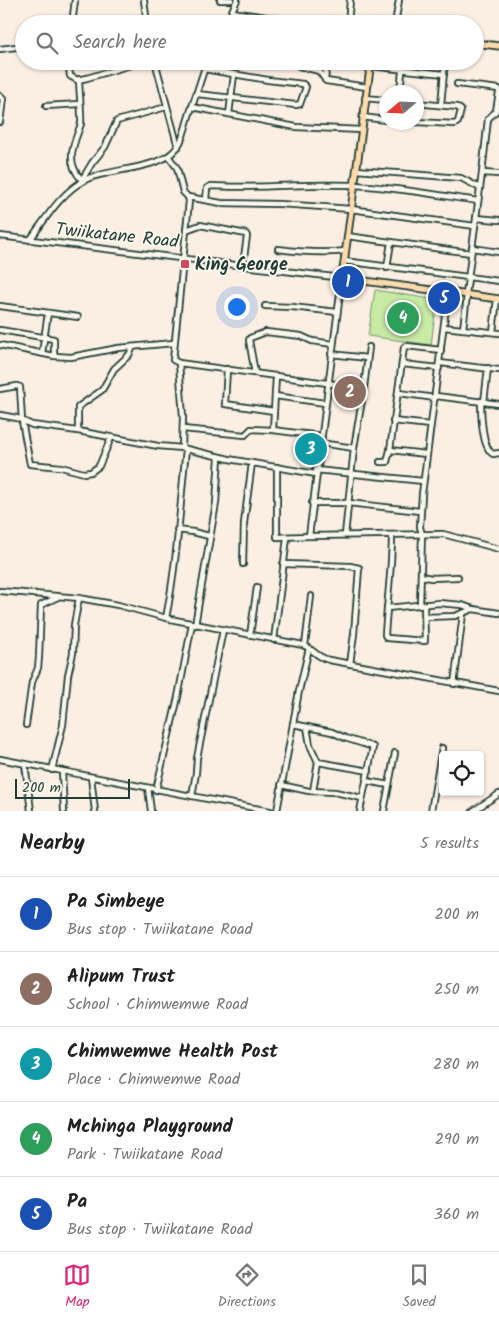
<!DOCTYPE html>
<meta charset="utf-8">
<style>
body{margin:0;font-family:Kalam,sans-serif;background:#f2f2f2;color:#222}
.controls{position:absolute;right:15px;bottom:15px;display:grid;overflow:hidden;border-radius:5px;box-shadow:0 1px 4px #0004}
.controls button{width:45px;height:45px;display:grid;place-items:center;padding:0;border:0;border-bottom:1px solid #e0e0e0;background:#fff;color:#222;font:25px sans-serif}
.compass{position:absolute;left:379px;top:85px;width:45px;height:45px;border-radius:50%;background:#fff;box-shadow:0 1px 4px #0004;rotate:251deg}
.scale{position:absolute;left:15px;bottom:12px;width:115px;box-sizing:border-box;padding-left:5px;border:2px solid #1f3d34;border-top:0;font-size:14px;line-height:18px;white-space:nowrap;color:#1f3d34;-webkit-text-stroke:4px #fbf7ec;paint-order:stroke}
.you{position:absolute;left:236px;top:306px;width:18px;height:18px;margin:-12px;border:4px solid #fff;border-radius:50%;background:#1a73e8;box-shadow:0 0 0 8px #1a73e833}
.badge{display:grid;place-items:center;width:32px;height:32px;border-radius:50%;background:#db2777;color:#fff;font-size:16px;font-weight:700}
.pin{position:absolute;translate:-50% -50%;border:2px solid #fff;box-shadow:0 1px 5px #0006}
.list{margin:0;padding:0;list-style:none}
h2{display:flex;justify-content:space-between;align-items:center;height:65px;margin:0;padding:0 20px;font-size:21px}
h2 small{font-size:16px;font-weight:400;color:#767676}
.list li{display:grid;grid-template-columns:32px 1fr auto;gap:15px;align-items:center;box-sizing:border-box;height:75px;padding:0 20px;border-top:1px solid #e0e0e0}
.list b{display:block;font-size:19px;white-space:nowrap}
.list p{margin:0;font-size:16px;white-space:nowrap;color:#767676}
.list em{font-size:16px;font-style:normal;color:#767676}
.icon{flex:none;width:28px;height:28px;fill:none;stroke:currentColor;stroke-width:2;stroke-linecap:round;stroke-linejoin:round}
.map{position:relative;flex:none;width:499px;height:811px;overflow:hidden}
.search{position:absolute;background:#fff;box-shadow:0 1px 4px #0004;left:15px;right:15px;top:15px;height:55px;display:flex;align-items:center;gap:12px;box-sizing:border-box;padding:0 18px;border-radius:28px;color:#767676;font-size:19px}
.sheet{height:440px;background:#fff}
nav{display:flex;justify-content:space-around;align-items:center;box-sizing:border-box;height:70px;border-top:1px solid #e0e0e0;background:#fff;font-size:14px;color:#767676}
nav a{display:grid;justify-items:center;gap:2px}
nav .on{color:#db2777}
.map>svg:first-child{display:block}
.green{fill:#c7eaa4;stroke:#73946c}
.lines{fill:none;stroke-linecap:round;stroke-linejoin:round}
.minor-casing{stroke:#1f3d34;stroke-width:8}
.major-casing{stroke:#1f3d34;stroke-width:9}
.minor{stroke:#fbf7ec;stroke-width:4.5}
.major{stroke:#fedbac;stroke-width:5.5}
.poi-dot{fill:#d1495b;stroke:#fbf7ec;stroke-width:2}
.labels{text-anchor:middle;stroke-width:4;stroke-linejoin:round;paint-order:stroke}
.street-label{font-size:18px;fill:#1f3d34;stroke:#fbf7ec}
.poi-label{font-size:18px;font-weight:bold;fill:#1f3d34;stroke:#fbf7ec;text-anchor:start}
</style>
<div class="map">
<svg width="499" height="811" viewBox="0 0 499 811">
<rect width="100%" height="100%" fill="#fbeee3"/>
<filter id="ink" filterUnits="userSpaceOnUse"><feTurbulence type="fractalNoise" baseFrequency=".02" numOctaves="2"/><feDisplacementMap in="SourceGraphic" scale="10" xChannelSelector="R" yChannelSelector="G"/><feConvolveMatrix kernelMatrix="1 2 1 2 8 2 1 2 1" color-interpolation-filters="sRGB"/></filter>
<g filter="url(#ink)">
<polygon class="green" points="375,290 437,300 431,345 368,336"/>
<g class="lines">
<defs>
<g id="minor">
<polyline points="144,0 147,24"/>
<polyline points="220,0 231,0"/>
<polyline points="232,12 315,24"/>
<polyline points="72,24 75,0"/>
<polyline points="226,24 237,0"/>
<polyline points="348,24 350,0"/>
<polyline points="395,24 399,0"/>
<polyline points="0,49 24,46"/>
<polyline points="68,61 70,76 77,80 87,78 144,61"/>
<polyline points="155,61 178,147"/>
<polyline points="298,61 299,66 319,71 326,81 367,87"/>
<polyline points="370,66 444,74"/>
<path d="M79,79C79,87 82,119 81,124C74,144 64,161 82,180"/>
<polyline points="325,80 327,61"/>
<polyline points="457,84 499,89"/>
<polyline points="400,92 403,61"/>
<polyline points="197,94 296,105 300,104 306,87 303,84 268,80 204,69"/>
<polyline points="0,96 3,99 0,122"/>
<polyline points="365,98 386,100"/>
<polyline points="416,103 457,107 461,110 458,122 455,124 416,122"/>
<polyline points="441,105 445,61"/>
<polyline points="46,106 80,104"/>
<polyline points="192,107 296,127 361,130"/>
<polyline points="229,114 234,75"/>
<polyline points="362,117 386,120"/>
<polyline points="169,157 177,168 183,192 188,197 221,203 280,204 351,209 475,226"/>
<polyline points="356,170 461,178 480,188"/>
<polyline points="482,173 488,119 496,111 499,92"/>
<polyline points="80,183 92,163 105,147 117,121 166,107"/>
<polyline points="188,197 189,201 173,360 179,363 364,388"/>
<path d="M206,200L207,188L211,186C258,189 305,183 353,185C394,187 437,195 478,201"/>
<polyline points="476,218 499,220"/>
<polyline points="186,230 200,225 246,234 247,236 243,265"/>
<polyline points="0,236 342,278 309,536"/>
<polyline points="347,236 471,253"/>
<path d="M30,240C46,218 62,191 87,179C109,169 158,169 174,151C183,142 185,128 189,116C195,98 201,79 207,61"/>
<polyline points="472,248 499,252"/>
<path d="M278,249C301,252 322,254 345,251"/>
<polyline points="344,261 499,281"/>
<polyline points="387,268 391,242"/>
<polyline points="466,294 482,173 499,174"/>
<polyline points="0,306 78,317"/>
<polyline points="265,306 292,307 337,312"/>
<polyline points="444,327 499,333"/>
<polyline points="463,329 467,295"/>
<polyline points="0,330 54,339 54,356"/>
<polyline points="493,332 497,299"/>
<polyline points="0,345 54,356 71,357 118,348 174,343"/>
<polyline points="42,353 48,313"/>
<polyline points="331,354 367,358"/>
<polyline points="179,363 183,417 182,448"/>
<polyline points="440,363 499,370"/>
<polyline points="402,364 439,368"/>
<polyline points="227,369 225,404 274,411"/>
<polyline points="255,373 249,340 250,338 266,332 301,336 312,341 333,344"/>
<polyline points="0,389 17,386 20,387 22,421 30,464 61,467 84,473 91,472 99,466 111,438"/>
<polyline points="399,393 435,398"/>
<polyline points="275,396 325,403"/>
<polyline points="436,396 499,404"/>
<path d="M481,401C481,414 482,448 493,454L499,453"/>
<polyline points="484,402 488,368"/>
<polyline points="0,415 17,418 32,425 78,431 158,446 182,448 229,459 316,474"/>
<polyline points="393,421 430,425"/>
<polyline points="183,429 245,435 251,429 273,430 320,436"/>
<polyline points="273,430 276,376"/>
<polyline points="78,431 78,407 102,390 114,369 129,355 133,347"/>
<polyline points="320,443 354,448 364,388 369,347"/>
<polyline points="390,450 426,454"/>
<polyline points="380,462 387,462 390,450 404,347 407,346 441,350"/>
<polyline points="277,467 277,537 309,536 443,534 499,549"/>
<polyline points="316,470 423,481"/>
<polyline points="312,503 348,503 420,511"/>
<polyline points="177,530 193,532 209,536"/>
<polyline points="345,535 354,448"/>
<path d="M392,535C392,568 387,601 385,635L387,638L425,641L424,605"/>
<polyline points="243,564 244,523 252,463"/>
<polyline points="283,564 350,566 359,568 354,634 350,664"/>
<polyline points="421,576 431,578 458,577"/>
<path d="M0,591L79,598L118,605L170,619L303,645C314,649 314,656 329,660L499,691"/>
<polyline points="420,606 422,534 420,527 422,494 448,292"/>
<polyline points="387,608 439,603 462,605 473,609 499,613"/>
<polyline points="425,617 455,616 473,609"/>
<path d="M166,618C177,563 180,506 186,449"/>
<polyline points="195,625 216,503 219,457"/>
<polyline points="250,635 257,587"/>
<polyline points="274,640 287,538"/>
<polyline points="305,646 311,596"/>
<polyline points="454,684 463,614"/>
<polyline points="293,724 332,732 345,738 373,747 360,811"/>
<polyline points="26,725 32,682 38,668 39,657 41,605 58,597"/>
<polyline points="307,727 310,745 318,762 313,791"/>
<polyline points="0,759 270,811"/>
<polyline points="318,762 369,771"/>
<polyline points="25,764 31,811"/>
<polyline points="52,770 63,725 68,675 73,653 74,625 79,598"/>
<polyline points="62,771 64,811"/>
<polyline points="91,777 95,811"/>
<polyline points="366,781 389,785"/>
<polyline points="281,785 309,791 335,792 362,798"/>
<polyline points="148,788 151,811"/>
<polyline points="156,790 178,697 192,624"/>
<polyline points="192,796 196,773 197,758 223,630"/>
<polyline points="277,811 299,691 309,648"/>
<polyline points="384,811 395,753"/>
<polyline points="431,811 442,748"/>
<polyline points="473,811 499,794"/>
</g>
<g id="major">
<polyline points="475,43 499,46"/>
<polyline points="371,61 342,278 499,299"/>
</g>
</defs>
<use href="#minor" class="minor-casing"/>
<use href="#major" class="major-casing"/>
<use href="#minor" class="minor"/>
<use href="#major" class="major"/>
</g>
</g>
<rect class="poi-dot" x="180" y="259" width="10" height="10" rx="2.5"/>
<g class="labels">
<g class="street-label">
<text transform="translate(117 235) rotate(6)" y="6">Twiikatane Road</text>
</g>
<g class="poi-label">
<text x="195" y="270">King George</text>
</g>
</g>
</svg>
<div class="controls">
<button><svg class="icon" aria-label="locate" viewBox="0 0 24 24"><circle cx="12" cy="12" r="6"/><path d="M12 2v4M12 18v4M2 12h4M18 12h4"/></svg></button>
</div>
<svg class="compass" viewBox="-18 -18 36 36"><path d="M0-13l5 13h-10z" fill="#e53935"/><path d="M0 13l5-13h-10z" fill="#767676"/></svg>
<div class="scale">200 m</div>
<div class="you"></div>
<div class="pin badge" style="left:348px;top:282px;background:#1a4fb4">1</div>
<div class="pin badge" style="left:350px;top:392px;background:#8d6e63">2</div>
<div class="pin badge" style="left:311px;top:449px;background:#0f9aa8">3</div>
<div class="pin badge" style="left:403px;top:318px;background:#2e9e5b">4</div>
<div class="pin badge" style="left:444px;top:298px;background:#1a4fb4">5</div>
<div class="search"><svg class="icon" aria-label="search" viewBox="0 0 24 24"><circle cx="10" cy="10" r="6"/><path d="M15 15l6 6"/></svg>Search here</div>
</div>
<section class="sheet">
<h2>Nearby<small>5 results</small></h2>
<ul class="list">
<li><span class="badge" style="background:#1a4fb4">1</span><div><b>Pa Simbeye</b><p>Bus stop · Twiikatane Road</p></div><em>200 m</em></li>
<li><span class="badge" style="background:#8d6e63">2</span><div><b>Alipum Trust</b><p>School · Chimwemwe Road</p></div><em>250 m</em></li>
<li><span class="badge" style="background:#0f9aa8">3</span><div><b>Chimwemwe Health Post</b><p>Place · Chimwemwe Road</p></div><em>280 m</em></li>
<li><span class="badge" style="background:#2e9e5b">4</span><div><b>Mchinga Playground</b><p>Park · Twiikatane Road</p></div><em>290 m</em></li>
<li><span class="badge" style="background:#1a4fb4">5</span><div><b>Pa</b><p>Bus stop · Twiikatane Road</p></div><em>360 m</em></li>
</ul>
</section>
<nav>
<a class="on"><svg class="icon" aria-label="map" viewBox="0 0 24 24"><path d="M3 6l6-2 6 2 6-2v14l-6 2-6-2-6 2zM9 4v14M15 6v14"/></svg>Map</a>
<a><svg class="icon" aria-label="directions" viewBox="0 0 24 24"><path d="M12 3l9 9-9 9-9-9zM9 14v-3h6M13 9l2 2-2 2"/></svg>Directions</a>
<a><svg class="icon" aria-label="saved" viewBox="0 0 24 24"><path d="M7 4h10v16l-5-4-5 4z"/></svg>Saved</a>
</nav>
